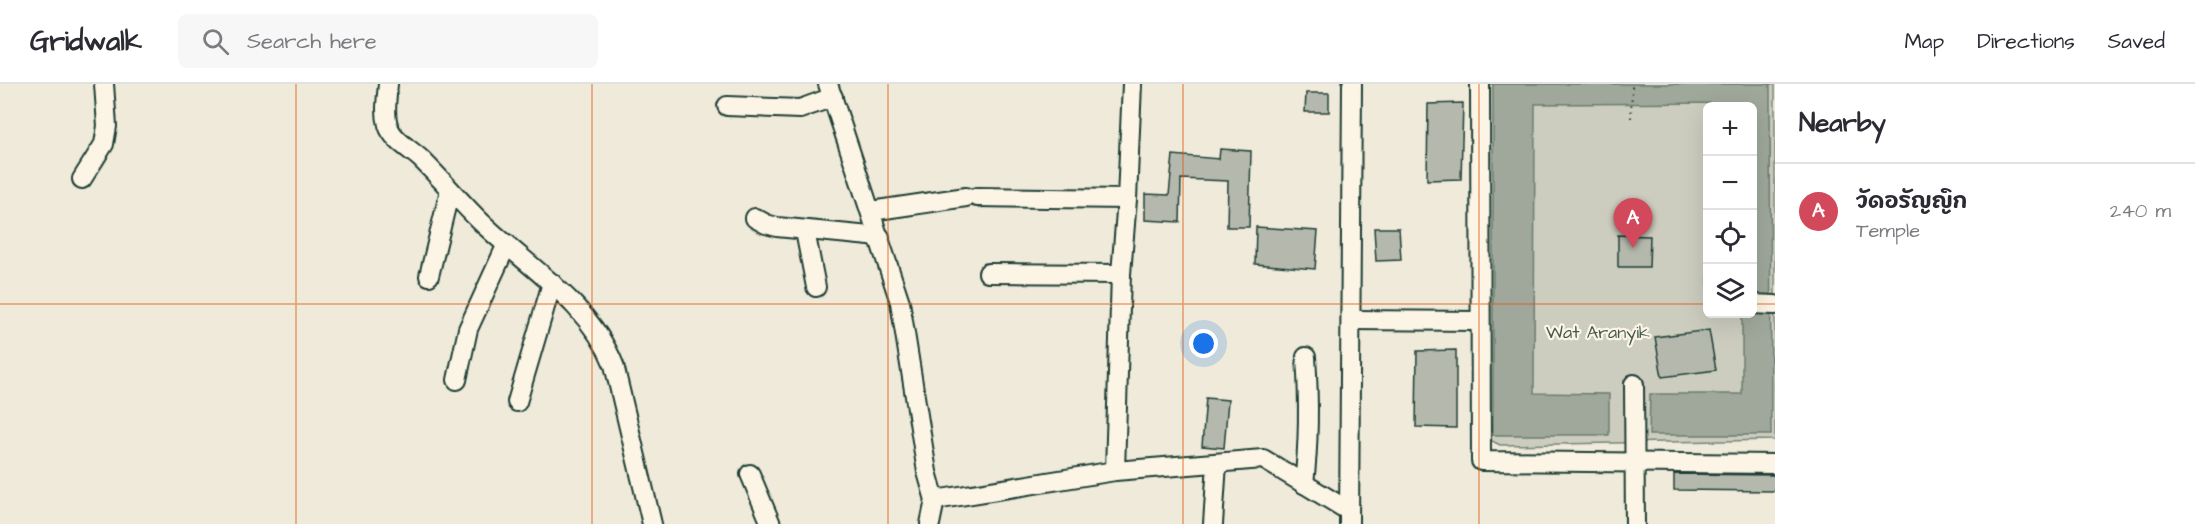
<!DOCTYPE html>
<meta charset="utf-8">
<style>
body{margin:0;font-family:"Architects Daughter","Playpen Sans Thai",sans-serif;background:#f7f7f7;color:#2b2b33}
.controls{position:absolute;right:18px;top:18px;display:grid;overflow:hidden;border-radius:9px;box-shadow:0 6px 24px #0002}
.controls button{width:54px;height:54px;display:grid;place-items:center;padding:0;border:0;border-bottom:2px solid #e1e1e2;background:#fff;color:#2b2b33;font:30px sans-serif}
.you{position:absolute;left:1204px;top:260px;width:21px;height:21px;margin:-15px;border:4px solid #fff;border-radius:50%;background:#1a73e8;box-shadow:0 0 0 9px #1a73e833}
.badge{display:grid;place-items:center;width:39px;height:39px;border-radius:50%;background:#d1495b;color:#fff;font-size:20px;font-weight:700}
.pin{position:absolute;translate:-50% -50px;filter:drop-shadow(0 2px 3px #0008)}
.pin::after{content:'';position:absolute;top:32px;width:21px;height:18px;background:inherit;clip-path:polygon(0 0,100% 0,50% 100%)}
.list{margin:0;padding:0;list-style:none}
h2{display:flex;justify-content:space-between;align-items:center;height:78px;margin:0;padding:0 24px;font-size:26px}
h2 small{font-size:20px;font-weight:400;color:#7c7c81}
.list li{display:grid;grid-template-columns:39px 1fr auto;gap:18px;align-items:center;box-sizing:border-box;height:96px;padding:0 24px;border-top:2px solid #e1e1e2}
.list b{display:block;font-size:22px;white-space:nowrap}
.list p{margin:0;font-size:20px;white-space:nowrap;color:#7c7c81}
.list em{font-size:20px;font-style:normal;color:#7c7c81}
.icon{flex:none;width:33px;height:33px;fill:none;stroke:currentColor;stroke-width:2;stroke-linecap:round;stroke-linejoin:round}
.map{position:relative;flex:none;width:1775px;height:440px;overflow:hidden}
header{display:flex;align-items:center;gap:36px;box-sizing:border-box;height:84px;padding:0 30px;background:#fff;border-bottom:2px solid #e1e1e2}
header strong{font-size:28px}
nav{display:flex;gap:33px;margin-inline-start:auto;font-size:21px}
.search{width:420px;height:54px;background:#f7f7f7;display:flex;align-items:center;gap:15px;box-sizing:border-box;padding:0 21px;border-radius:9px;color:#7c7c81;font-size:22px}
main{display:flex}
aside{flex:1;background:#fff}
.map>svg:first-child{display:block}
.green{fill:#cccdbf;stroke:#76857a;stroke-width:1.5;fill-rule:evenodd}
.water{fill:#9fa89a;stroke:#6c7d71;stroke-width:1.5}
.building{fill:#b5b9ad;stroke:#1f3d34;stroke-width:1.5}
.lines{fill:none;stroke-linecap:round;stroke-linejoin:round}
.minor-casing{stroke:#1f3d34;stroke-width:22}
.path{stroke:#1f3d34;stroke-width:2;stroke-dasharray:1.5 4.5;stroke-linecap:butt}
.minor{stroke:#fcf5e5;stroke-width:18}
.grid{fill:none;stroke:#de580e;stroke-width:1.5;stroke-opacity:0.55}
.labels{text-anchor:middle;stroke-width:4.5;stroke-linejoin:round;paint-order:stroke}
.park-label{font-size:18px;fill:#425a50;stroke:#fcf5e5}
</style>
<header>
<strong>Gridwalk</strong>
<div class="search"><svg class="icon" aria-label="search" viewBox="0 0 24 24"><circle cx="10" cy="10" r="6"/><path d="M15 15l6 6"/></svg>Search here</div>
<nav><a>Map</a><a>Directions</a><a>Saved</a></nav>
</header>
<main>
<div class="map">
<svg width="1775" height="440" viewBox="0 0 1775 440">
<rect width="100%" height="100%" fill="#efeada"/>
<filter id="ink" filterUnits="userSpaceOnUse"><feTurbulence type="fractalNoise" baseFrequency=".0167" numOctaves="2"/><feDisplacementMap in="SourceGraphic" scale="12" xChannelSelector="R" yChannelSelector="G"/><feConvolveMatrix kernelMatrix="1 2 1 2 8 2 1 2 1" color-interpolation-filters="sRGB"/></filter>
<g filter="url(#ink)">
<path class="green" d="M1487,0H1775V356L1500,361L1492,357L1487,346ZM1708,22H1752V230H1708Z"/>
<polygon class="water" points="1493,0 1770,0 1771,351 1649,351 1650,310 1742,310 1742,230 1752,230 1752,22 1742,22 1742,19 1535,20 1534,309 1609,310 1609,351 1493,351"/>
<g class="building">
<polygon points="1306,9 1329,9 1329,28 1305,28"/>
<polygon points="1463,19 1461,95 1427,96 1428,20"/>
<polygon points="1220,65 1251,67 1249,143 1227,143 1228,97 1181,95 1180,138 1145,136 1145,110 1169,111 1173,71 1219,75"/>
<polygon points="1256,143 1318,147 1315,185 1255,180"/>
<polygon points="1374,144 1399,144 1401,176 1376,177"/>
<polygon points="1618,151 1650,152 1649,183 1618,183"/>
<polygon points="1709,246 1716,286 1662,293 1655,253"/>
<polygon points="1456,266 1456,344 1416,343 1417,267"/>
<polygon points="1206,314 1228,316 1224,364 1202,362"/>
<polygon points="1674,390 1775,391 1775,407 1674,406"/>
</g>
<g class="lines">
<defs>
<g id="minor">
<path d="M388,0C387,13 384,28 388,41C392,56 412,66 422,76C442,96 460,117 479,136C526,182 589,218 614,281L652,440"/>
<polyline points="828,0 900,218 927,388 935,416 1115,387 1263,375 1349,427"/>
<polyline points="1480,0 1481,377 1775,380"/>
<polyline points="727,22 800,25 833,13"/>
<polyline points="82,95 104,60 107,42 104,0"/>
<polyline points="977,113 1127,115"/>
<polyline points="871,127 966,113"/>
<polyline points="755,134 766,140 777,143 880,153"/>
<polyline points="805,147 816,203"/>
<polyline points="988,189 1121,190"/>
<polyline points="429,192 450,106"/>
<polyline points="1752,220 1775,221"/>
<polyline points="1351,236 1479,237"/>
<polyline points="457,296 468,245 507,160"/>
<polyline points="1634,300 1635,440"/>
<polyline points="517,318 552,199"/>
<polyline points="1115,387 1121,190 1127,115 1132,0"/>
<polyline points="750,390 771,440"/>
<path d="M1304,400C1309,357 1309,316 1306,273"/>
<polyline points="930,440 935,416"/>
<polyline points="1213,440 1217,379"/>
<polyline points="1349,440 1352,0"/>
</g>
</defs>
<use href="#minor" class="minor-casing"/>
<polyline class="path" points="1631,34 1632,0"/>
<use href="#minor" class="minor"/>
</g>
</g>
<path class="grid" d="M296,0V440M592,0V440M888,0V440M1183,0V440M1479,0V440M0,220H1708M1752,220H1775"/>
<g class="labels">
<g class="park-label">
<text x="1598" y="254">Wat Aranyik</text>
</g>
</g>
</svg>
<div class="controls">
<button>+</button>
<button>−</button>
<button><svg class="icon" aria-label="locate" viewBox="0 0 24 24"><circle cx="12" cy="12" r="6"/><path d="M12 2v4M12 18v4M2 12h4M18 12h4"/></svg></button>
<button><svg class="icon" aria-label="layers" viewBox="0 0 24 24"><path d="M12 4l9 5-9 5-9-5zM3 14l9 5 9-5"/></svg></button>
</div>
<div class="you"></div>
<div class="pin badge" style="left:1633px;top:164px">A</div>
</div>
<aside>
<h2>Nearby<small></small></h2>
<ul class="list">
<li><span class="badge">A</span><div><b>วัดอรัญญิก</b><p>Temple</p></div><em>240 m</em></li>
</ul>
</aside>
</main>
